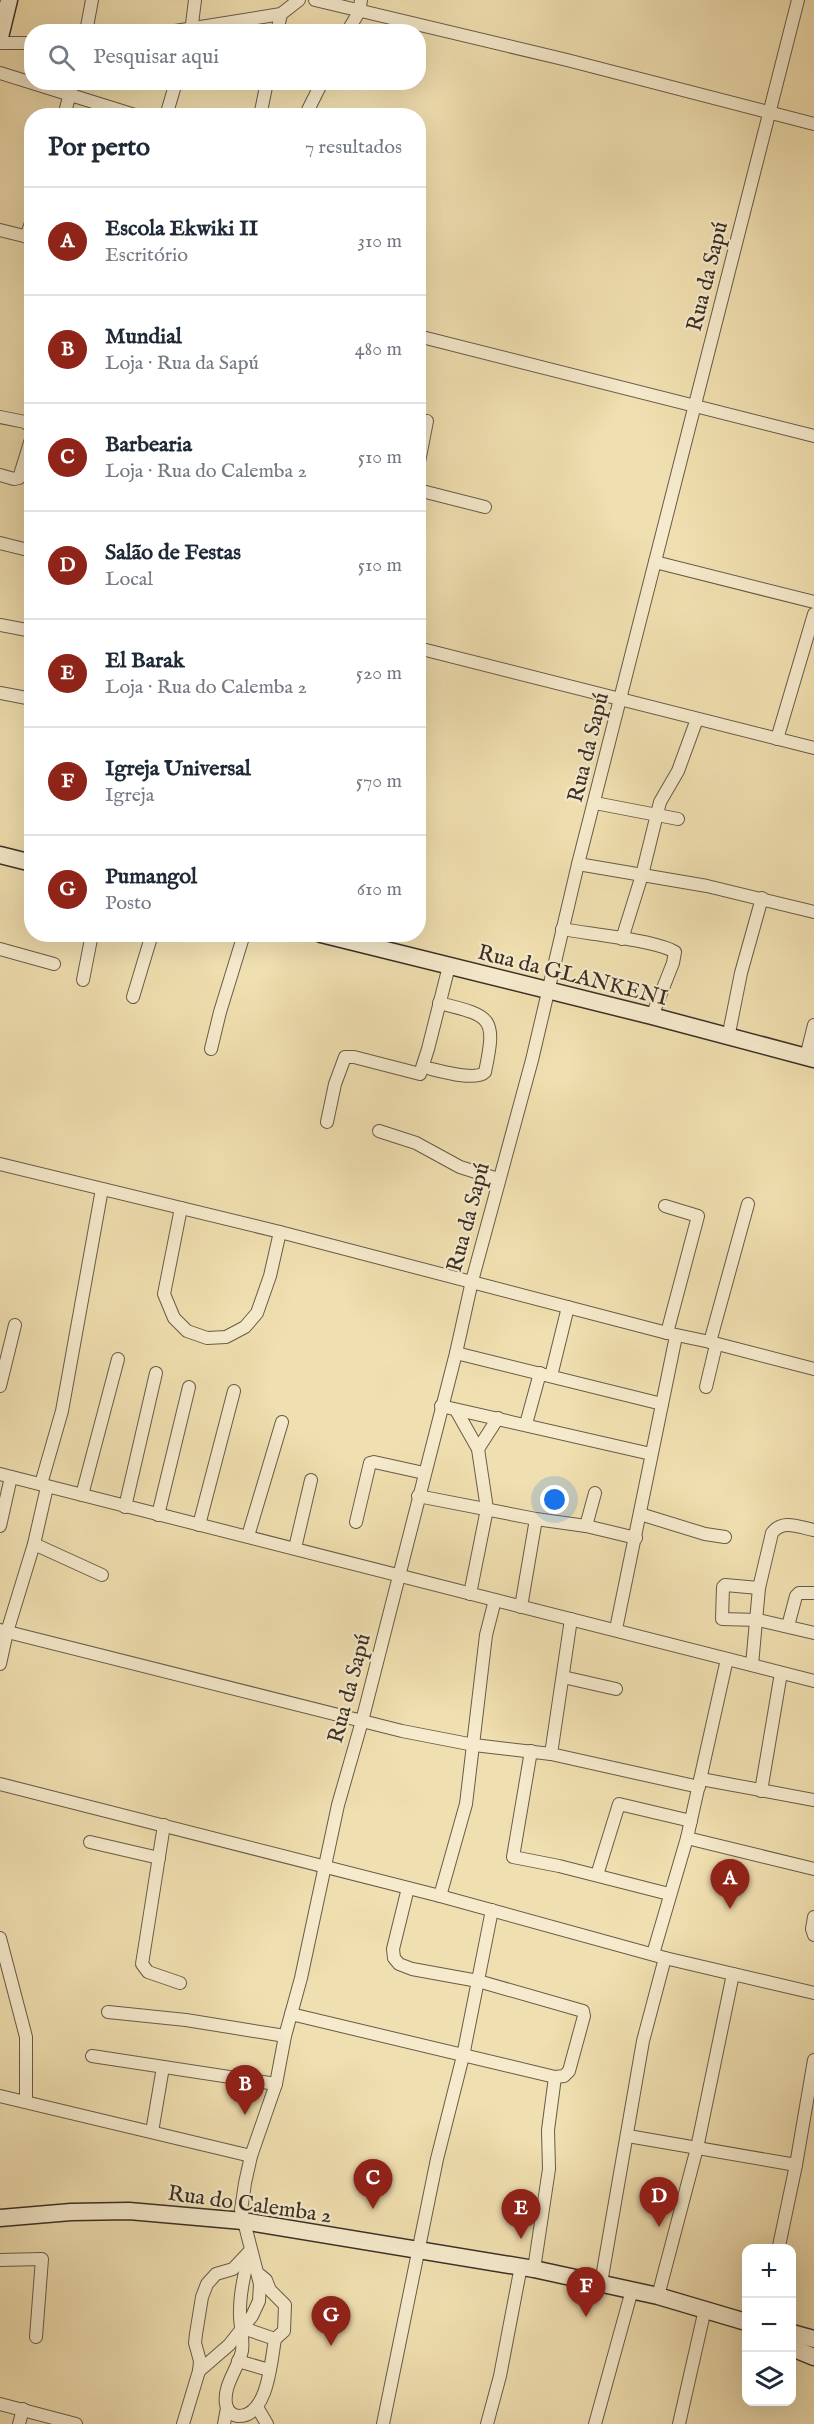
<!DOCTYPE html>
<html lang="pt">
<meta charset="utf-8">
<style>
body{margin:0;font-family:"IM FELL English",serif;background:#f6f6f7;color:#1f2937}
.controls{position:absolute;right:18px;bottom:18px;display:grid;overflow:hidden;border-radius:12px;box-shadow:0 6px 24px #0002}
.controls button{width:54px;height:54px;display:grid;place-items:center;padding:0;border:0;border-bottom:2px solid #e0e1e3;background:#fff;color:#1f2937;font:30px sans-serif}
.you{position:absolute;left:555px;top:1500px;width:21px;height:21px;margin:-15px;border:4px solid #fff;border-radius:50%;background:#1a73e8;box-shadow:0 0 0 9px #1a73e833}
.badge{display:grid;place-items:center;width:39px;height:39px;border-radius:50%;background:#8f2418;color:#fff;font-size:20px;font-weight:700}
.pin{position:absolute;translate:-50% -50px;filter:drop-shadow(0 2px 3px #0008)}
.pin::after{content:'';position:absolute;top:32px;width:21px;height:18px;background:inherit;clip-path:polygon(0 0,100% 0,50% 100%)}
.list{margin:0;padding:0;list-style:none}
h2{display:flex;justify-content:space-between;align-items:center;height:78px;margin:0;padding:0 24px;font-size:26px}
h2 small{font-size:20px;font-weight:400;color:#747a83}
.list li{display:grid;grid-template-columns:39px 1fr auto;gap:18px;align-items:center;box-sizing:border-box;height:108px;padding:0 24px;border-top:2px solid #e0e1e3}
.list b{display:block;font-size:22px;white-space:nowrap}
.list p{margin:0;font-size:20px;white-space:nowrap;color:#747a83}
.list em{font-size:20px;font-style:normal;color:#747a83}
.icon{flex:none;width:33px;height:33px;fill:none;stroke:currentColor;stroke-width:2;stroke-linecap:round;stroke-linejoin:round}
.map{position:relative;flex:none;width:814px;height:2424px;overflow:hidden}
.search{position:absolute;background:#fff;box-shadow:0 6px 24px #0002;left:24px;top:24px;width:402px;height:66px;display:flex;align-items:center;gap:15px;box-sizing:border-box;padding:0 21px;border-radius:24px;color:#747a83;font-size:22px}
.panel{position:absolute;background:#fff;box-shadow:0 6px 24px #0002;left:24px;top:108px;width:402px;height:834px;border-radius:24px}
.map>svg:first-child{display:block}
.lines{fill:none;stroke-linecap:round;stroke-linejoin:round}
.street-casing{stroke:#685b49;stroke-width:14}
.secondary-casing{stroke:#3a2f27;stroke-width:19}
.street{stroke:#f5eacc;stroke-width:12}
.secondary{stroke:#f5eacc;stroke-width:16}
.labels{text-anchor:middle;stroke-width:4.5;stroke-linejoin:round;paint-order:stroke}
.street-label{font-size:22px;fill:#3a2f27;stroke:#f5eacc}
</style>
<div class="map">
<svg width="814" height="2424" viewBox="0 0 814 2424">
<rect width="100%" height="100%" fill="#f0dfb0"/>
<filter id="stains"><feTurbulence type="fractalNoise" baseFrequency=".00333" numOctaves="4"/><feColorMatrix values="0 0 0 0 .2 0 0 0 0 .09 0 0 0 0 .02 0 0 0 .5 -.17"/></filter>
<radialGradient id="worn" r=".72"><stop offset=".6" stop-color="#630" stop-opacity="0"/><stop offset="1" stop-color="#630" stop-opacity=".3"/></radialGradient>
<g class="lines">
<defs>
<g id="street">
<polyline points="315,0 567,60 814,124"/>
<polyline points="86,32 92,0"/>
<polyline points="169,32 281,14 299,0"/>
<polyline points="191,32 195,0"/>
<polyline points="277,32 281,14"/>
<polyline points="347,32 359,12 361,0"/>
<polyline points="0,43 32,43"/>
<polyline points="0,73 138,116"/>
<polyline points="64,116 73,82"/>
<polyline points="166,116 176,82"/>
<polyline points="260,116 267,82"/>
<polyline points="305,116 322,82"/>
<polyline points="0,230 32,238"/>
<polyline points="26,237 32,220"/>
<polyline points="418,336 814,436"/>
<polyline points="0,417 25,422 32,428"/>
<polyline points="418,467 427,421"/>
<polyline points="0,475 14,479 19,478 32,436"/>
<polyline points="418,490 485,507"/>
<polyline points="0,543 32,551"/>
<polyline points="655,562 814,602"/>
<polyline points="0,625 32,631"/>
<polyline points="418,648 814,748"/>
<polyline points="0,693 32,699"/>
<polyline points="777,739 814,614"/>
<polyline points="595,803 678,819"/>
<polyline points="578,864 707,886 814,912"/>
<path d="M562,929C588,934 656,940 675,952L673,963L652,1016"/>
<polyline points="622,939 642,875 660,802 678,771 697,719"/>
<polyline points="0,949 54,964"/>
<polyline points="83,980 92,934"/>
<polyline points="133,997 152,934"/>
<polyline points="728,1038 741,973 762,898"/>
<polyline points="211,1049 220,1012 244,934"/>
<polyline points="806,1057 814,1025"/>
<path d="M423,1067C437,1070 475,1082 485,1072C497,1016 491,1016 439,1003"/>
<polyline points="327,1122 335,1084 345,1057 354,1057 420,1074 428,1049 449,966"/>
<polyline points="379,1131 416,1143 460,1167 498,1179"/>
<polyline points="0,1164 280,1232 667,1333 710,1342 814,1369"/>
<polyline points="665,1206 698,1216 667,1333"/>
<polyline points="181,1208 164,1294 174,1318 187,1331 207,1338 226,1337 245,1327 257,1313 270,1276 280,1232"/>
<polyline points="710,1342 748,1204"/>
<polyline points="456,1353 662,1404"/>
<polyline points="551,1376 568,1307"/>
<polyline points="0,1386 15,1325"/>
<polyline points="706,1387 716,1345"/>
<polyline points="441,1406 651,1454"/>
<polyline points="456,1410 478,1449 487,1509 470,1594"/>
<polyline points="526,1424 540,1373"/>
<polyline points="478,1449 498,1418"/>
<polyline points="0,1474 814,1681"/>
<polyline points="41,1484 62,1411 102,1189"/>
<polyline points="82,1495 118,1359"/>
<polyline points="418,1496 536,1519 586,1526 636,1538"/>
<polyline points="125,1507 156,1373"/>
<polyline points="640,1514 705,1534 725,1537"/>
<polyline points="158,1515 189,1387"/>
<polyline points="356,1522 370,1463 374,1462 424,1473"/>
<polyline points="199,1525 234,1391"/>
<polyline points="0,1526 11,1477"/>
<polyline points="586,1526 595,1493"/>
<polyline points="248,1536 282,1422"/>
<polyline points="34,1544 102,1575"/>
<polyline points="295,1548 311,1480"/>
<polyline points="759,1588 725,1585 723,1587 722,1619 758,1620 814,1633"/>
<polyline points="521,1607 536,1519"/>
<polyline points="788,1626 796,1596 799,1593 814,1593"/>
<polyline points="616,1629 676,1336"/>
<polyline points="0,1630 402,1731 474,1745 551,1754 699,1787"/>
<polyline points="0,1664 7,1632 34,1544 47,1487"/>
<path d="M752,1665L759,1588L772,1533C783,1519 798,1527 814,1530"/>
<polyline points="563,1677 616,1689"/>
<polyline points="531,1751 513,1857 559,1866 669,1894"/>
<polyline points="551,1754 571,1619"/>
<polyline points="701,1779 814,1800"/>
<polyline points="0,1784 440,1896 665,1958 814,1993"/>
<polyline points="761,1791 781,1673"/>
<polyline points="164,1825 142,1964 148,1972 180,1983"/>
<polyline points="687,1838 814,1869"/>
<polyline points="90,1842 159,1858"/>
<polyline points="597,1875 619,1804 691,1821"/>
<polyline points="440,1896 466,1804 486,1635 495,1600"/>
<polyline points="814,1917 812,1929 814,1935"/>
<polyline points="0,1938 26,2037 26,2102"/>
<polyline points="653,1954 687,1838 727,1659"/>
<polyline points="108,2012 186,2020 285,2036"/>
<polyline points="291,2014 555,2077 564,2076 569,2071 584,2016 583,2011 478,1981 412,1969 399,1964 394,1958 393,1949 408,1888"/>
<polyline points="92,2056 276,2084"/>
<polyline points="0,2096 251,2156"/>
<polyline points="152,2132 163,2067"/>
<polyline points="628,2136 796,2165"/>
<polyline points="779,2246 796,2165 814,2060"/>
<polyline points="0,2260 42,2259 36,2337"/>
<polyline points="534,2269 549,2169 548,2130 555,2077"/>
<polyline points="260,2275 266,2280 270,2290 285,2305 284,2331 275,2339"/>
<polyline points="601,2283 643,2041 665,1958"/>
<polyline points="658,2296 697,2148 733,1974"/>
<path d="M243,2328L275,2339C271,2361 268,2417 238,2416C231,2415 227,2410 226,2404C223,2385 238,2369 242,2351C244,2336 239,2324 240,2310C240,2290 245,2270 250,2251"/>
<polyline points="238,2361 269,2370"/>
<polyline points="199,2371 229,2345 252,2316 259,2301 260,2284 241,2210 245,2183 251,2156 276,2084 285,2036 301,1978 338,1805 362,1721 456,1353 472,1281 532,1060 578,864 798,0"/>
<polyline points="0,2404 76,2424"/>
<polyline points="257,2407 267,2424"/>
<polyline points="19,2424 23,2409"/>
<polyline points="183,2424 199,2371 200,2361 195,2343 196,2334 202,2297 207,2284 216,2274 233,2269 248,2253"/>
<polyline points="224,2424 227,2408"/>
<polyline points="383,2424 437,2159 463,2056 492,1910"/>
<polyline points="487,2424 500,2376 521,2266"/>
<polyline points="595,2424 632,2290"/>
<polyline points="679,2424 705,2309"/>
</g>
<g id="secondary">
<polyline points="0,37 9,0"/>
<polyline points="0,855 32,863"/>
<polyline points="321,934 652,1016 814,1059"/>
<polyline points="0,2218 71,2212 129,2211 243,2221 534,2269 658,2296 746,2322"/>
<polyline points="792,2333 814,2339"/>
<polyline points="792,2348 814,2357"/>
</g>
</defs>
<use href="#street" class="street-casing"/>
<use href="#secondary" class="secondary-casing"/>
<use href="#street" class="street"/>
<use href="#secondary" class="secondary"/>
</g>
<g class="labels">
<g class="street-label">
<text transform="translate(706 276) rotate(-76)" y="8">Rua da Sapú</text>
<text transform="translate(587 747) rotate(-76)" y="8">Rua da Sapú</text>
<text transform="translate(573 974) rotate(14)" y="8">Rua da GLANKENI</text>
<text transform="translate(467 1217) rotate(-75)" y="8">Rua da Sapú</text>
<text transform="translate(348 1688) rotate(-75)" y="8">Rua da Sapú</text>
<text transform="translate(250 2203) rotate(8)" y="8">Rua do Calemba 2</text>
</g>
</g>
<rect width="100%" height="100%" filter="url(#stains)"/>
<rect width="100%" height="100%" fill="url(#worn)"/>
</svg>
<div class="controls">
<button>+</button>
<button>−</button>
<button><svg class="icon" aria-label="layers" viewBox="0 0 24 24"><path d="M12 4l9 5-9 5-9-5zM3 14l9 5 9-5"/></svg></button>
</div>
<div class="you"></div>
<div class="pin badge" style="left:730px;top:1909px">A</div>
<div class="pin badge" style="left:245px;top:2115px">B</div>
<div class="pin badge" style="left:373px;top:2209px">C</div>
<div class="pin badge" style="left:659px;top:2227px">D</div>
<div class="pin badge" style="left:521px;top:2239px">E</div>
<div class="pin badge" style="left:586px;top:2317px">F</div>
<div class="pin badge" style="left:331px;top:2346px">G</div>
<div class="search"><svg class="icon" aria-label="search" viewBox="0 0 24 24"><circle cx="10" cy="10" r="6"/><path d="M15 15l6 6"/></svg>Pesquisar aqui</div>
<section class="panel">
<h2>Por perto<small>7 resultados</small></h2>
<ul class="list">
<li><span class="badge">A</span><div><b>Escola Ekwiki II</b><p>Escritório</p></div><em>310 m</em></li>
<li><span class="badge">B</span><div><b>Mundial</b><p>Loja · Rua da Sapú</p></div><em>480 m</em></li>
<li><span class="badge">C</span><div><b>Barbearia</b><p>Loja · Rua do Calemba 2</p></div><em>510 m</em></li>
<li><span class="badge">D</span><div><b>Salão de Festas</b><p>Local</p></div><em>510 m</em></li>
<li><span class="badge">E</span><div><b>El Barak</b><p>Loja · Rua do Calemba 2</p></div><em>520 m</em></li>
<li><span class="badge">F</span><div><b>Igreja Universal</b><p>Igreja</p></div><em>570 m</em></li>
<li><span class="badge">G</span><div><b>Pumangol</b><p>Posto</p></div><em>610 m</em></li>
</ul>
</section>
</div>
